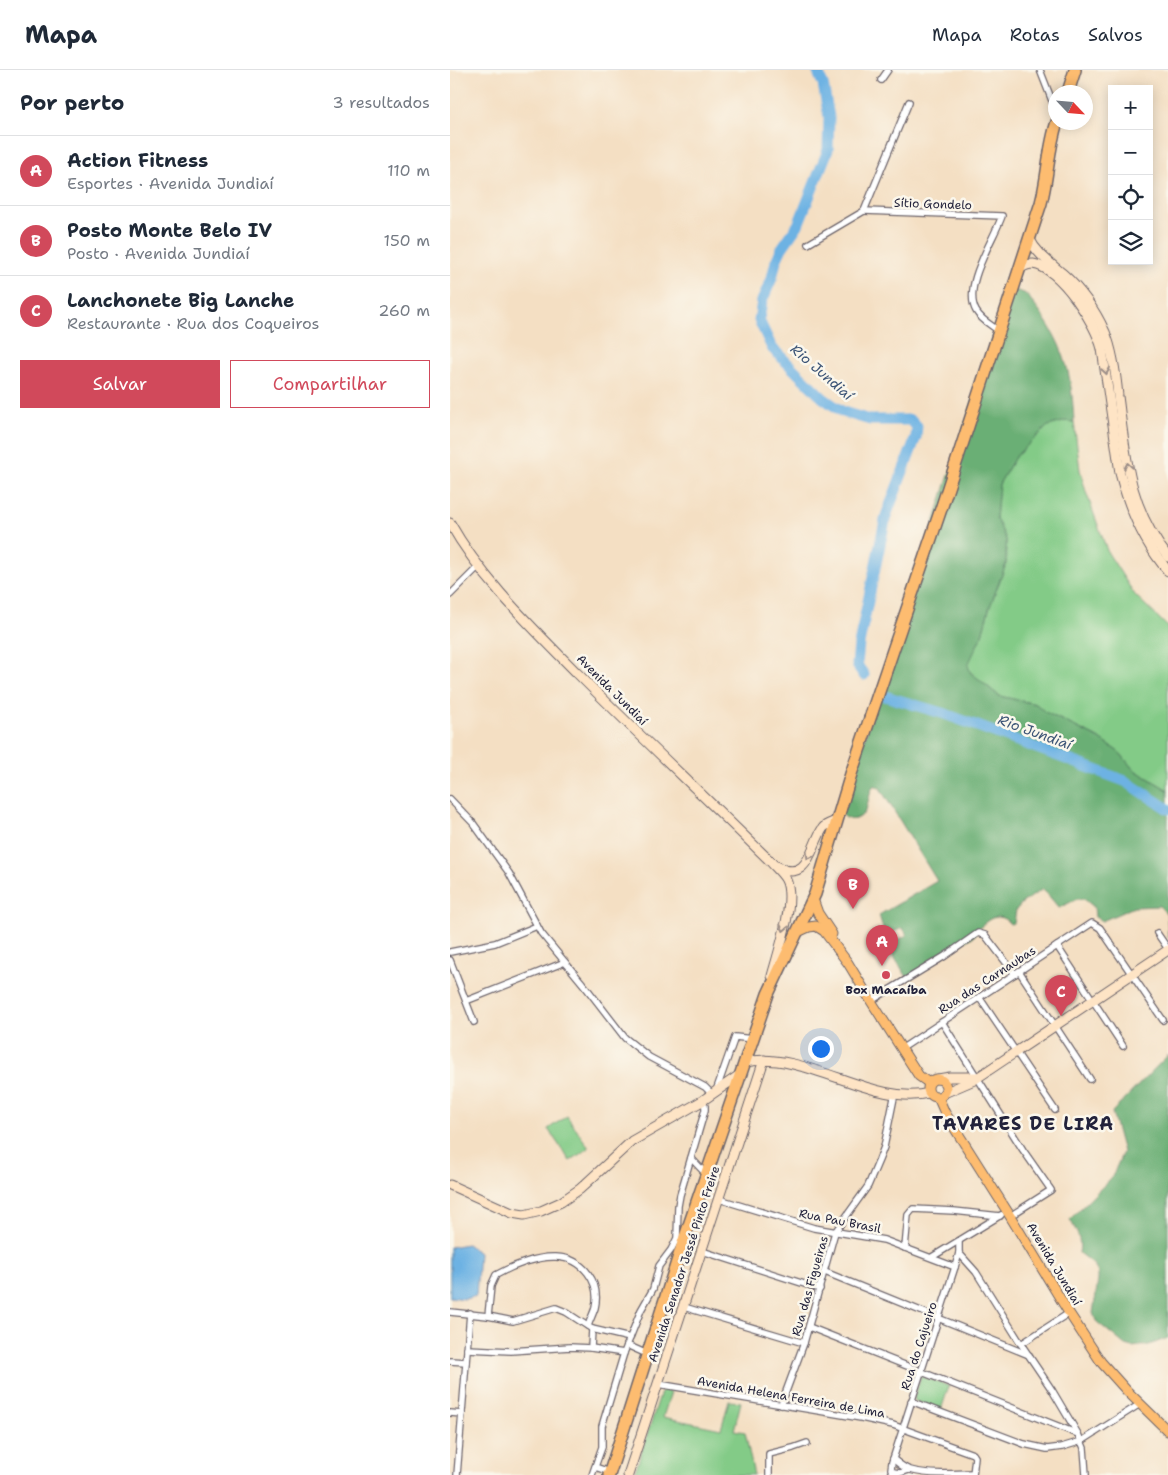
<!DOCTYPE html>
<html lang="pt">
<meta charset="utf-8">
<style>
body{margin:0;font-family:"Shantell Sans",sans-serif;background:#f2f2f3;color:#1f2937}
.controls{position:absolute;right:15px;top:15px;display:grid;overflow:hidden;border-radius:0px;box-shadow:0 2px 12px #0003}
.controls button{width:45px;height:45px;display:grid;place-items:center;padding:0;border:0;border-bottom:1px solid #e0e1e3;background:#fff;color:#1f2937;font:25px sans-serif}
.compass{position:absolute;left:598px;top:15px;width:45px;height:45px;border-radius:50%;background:#fff;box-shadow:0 2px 12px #0003;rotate:116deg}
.you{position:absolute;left:370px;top:978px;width:18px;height:18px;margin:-12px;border:4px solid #fff;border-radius:50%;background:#1a73e8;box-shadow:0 0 0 8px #1a73e833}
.badge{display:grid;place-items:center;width:32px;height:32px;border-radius:50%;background:#d1495b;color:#fff;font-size:16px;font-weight:700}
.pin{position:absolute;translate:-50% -41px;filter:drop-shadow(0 1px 2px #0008)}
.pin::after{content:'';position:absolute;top:26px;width:18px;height:15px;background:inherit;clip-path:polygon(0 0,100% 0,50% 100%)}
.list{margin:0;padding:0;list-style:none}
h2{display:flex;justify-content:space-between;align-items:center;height:65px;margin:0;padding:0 20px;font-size:21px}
h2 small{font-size:16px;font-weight:400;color:#747a83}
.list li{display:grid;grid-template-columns:32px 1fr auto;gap:15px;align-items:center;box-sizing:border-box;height:70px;padding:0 20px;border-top:1px solid #e0e1e3}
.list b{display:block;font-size:19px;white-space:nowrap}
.list p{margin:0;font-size:16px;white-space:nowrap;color:#747a83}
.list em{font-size:16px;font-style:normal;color:#747a83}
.actions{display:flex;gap:10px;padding:15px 20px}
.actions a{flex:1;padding:11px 0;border:1px solid #d1495b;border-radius:0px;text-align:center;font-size:18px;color:#d1495b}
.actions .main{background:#d1495b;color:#fff}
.icon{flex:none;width:28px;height:28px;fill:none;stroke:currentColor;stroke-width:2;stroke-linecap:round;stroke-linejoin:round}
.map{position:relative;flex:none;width:718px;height:1405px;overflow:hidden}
header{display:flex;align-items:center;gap:30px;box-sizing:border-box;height:70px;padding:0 25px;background:#fff;border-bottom:1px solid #e0e1e3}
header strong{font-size:24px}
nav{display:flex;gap:28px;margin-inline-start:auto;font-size:18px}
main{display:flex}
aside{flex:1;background:#fff}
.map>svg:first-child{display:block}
.green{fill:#83cb87;stroke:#527661}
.forest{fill:#6aaf74;stroke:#466858}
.water{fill:#6db2e3;stroke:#486a8f}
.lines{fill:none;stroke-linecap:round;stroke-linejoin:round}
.river{stroke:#6db2e3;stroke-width:11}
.street-casing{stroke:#6c646b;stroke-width:8}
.secondary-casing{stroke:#6c646b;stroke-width:11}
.primary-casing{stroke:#6c646b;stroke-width:11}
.highway-casing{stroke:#6c646b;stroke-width:14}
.street{stroke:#fff;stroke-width:5.5}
.secondary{stroke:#fee4c5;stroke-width:9}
.primary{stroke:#fdbc6f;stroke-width:9}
.highway{stroke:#fdbc6f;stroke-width:11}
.oneway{stroke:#9b8d87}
.poi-dot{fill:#d1495b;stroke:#fbf7ec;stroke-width:2}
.labels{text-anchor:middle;stroke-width:5;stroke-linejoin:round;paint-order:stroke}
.street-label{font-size:12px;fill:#22223b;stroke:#fbf7ec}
.poi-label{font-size:12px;font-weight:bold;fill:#22223b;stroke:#fbf7ec}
.water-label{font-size:14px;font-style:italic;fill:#3c5476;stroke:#fbf7ec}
.district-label{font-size:18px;font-weight:bold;letter-spacing:1px;fill:#22223b;stroke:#fbf7ec}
</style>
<header>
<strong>Mapa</strong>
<nav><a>Mapa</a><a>Rotas</a><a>Salvos</a></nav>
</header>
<main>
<aside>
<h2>Por perto<small>3 resultados</small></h2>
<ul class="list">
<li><span class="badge">A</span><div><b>Action Fitness</b><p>Esportes · Avenida Jundiaí</p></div><em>110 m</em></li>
<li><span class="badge">B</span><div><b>Posto Monte Belo IV</b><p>Posto · Avenida Jundiaí</p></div><em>150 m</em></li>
<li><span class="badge">C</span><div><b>Lanchonete Big Lanche</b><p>Restaurante · Rua dos Coqueiros</p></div><em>260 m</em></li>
</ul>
<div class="actions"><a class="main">Salvar</a><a>Compartilhar</a></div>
</aside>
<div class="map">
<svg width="718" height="1405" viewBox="0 0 718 1405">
<rect width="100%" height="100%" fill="#fbf7ec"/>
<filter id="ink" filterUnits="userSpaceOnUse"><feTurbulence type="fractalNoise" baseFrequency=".02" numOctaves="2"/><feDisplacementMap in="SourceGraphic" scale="10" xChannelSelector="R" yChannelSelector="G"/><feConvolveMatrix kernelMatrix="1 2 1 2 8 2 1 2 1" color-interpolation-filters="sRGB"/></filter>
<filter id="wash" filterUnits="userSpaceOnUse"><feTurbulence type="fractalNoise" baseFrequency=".0096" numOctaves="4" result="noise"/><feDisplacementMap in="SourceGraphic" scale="20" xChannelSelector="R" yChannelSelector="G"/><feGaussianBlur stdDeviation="1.12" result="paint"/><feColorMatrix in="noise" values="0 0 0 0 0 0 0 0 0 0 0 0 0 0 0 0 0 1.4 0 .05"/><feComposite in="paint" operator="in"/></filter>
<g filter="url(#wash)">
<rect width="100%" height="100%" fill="#f4dfc3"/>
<g class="green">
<polygon points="616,351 624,352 630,400 636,422 658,483 685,525 718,557 718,720 683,699 670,683 650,669 595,642 586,634 549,626 520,602 517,594 532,565 539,539 556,494 556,469 546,449 549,414 565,387 598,356"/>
<polygon points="117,1046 139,1078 120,1091 98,1059"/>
<polygon points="471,1306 499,1316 491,1340 465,1331 464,1327"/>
<polygon points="213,1320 221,1322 213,1347 271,1359 279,1331 291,1332 284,1360 295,1362 304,1405 184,1405 211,1322"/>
</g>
<g class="forest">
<path d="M559,218C564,220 569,221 574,223C580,227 584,235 589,241C616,278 622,307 624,352L616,351L598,356L565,387L549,414L546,448L556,469V494L539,539L532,565L518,595L520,602L549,626L586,634L595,642L650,669L670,683L683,699L718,720V868L717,844L709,836L684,837L652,851L645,847L644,837L634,829H627L609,838L593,819L572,833L566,840L564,853L560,854C547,838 532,853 524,866L457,907L437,876L457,865L453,858L435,865L429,845L487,811L430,718L424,715C416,726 421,745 405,749C398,751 394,747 391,742Z"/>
<path d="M718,985V1268L699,1275L682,1277L675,1275L646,1251L643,1243L648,1210V1203L644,1195L629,1183C632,1169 626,1161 620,1149L662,1107L673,1082L662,1042Z"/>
</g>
<polygon class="water" points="17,1174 29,1183 26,1226 15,1229 0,1227 0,1177"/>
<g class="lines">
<g class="river">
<polyline points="367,0 373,14 379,47 378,80 348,155 332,178 326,191 322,208 312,231 309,250 322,278 373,328 393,342 420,350 460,350 467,356 466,367 436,446 409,574 407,595 414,605"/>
<polyline points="435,626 495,644 675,711 718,739"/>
</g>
</g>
</g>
<g filter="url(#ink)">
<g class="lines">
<defs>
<g id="street">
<polyline points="590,0 606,41"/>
<polyline points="431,10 438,0"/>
<path d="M414,141L552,146C544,169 512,216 526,241C531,250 541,255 549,261"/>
<polyline points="358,174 414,141 459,32"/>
<polyline points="0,525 29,496"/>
<polyline points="0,729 23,753 59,803 91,863 138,920 175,968 199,987 255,1017 262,1024"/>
<polyline points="707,863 718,879"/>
<polyline points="607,876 673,976"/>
<polyline points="0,882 45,873 87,856"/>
<polyline points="0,890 24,952"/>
<polyline points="569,901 640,1009"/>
<polyline points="529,927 605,1040"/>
<polyline points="16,931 115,892"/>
<polyline points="421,931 495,886 528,863 535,865 565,904"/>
<polyline points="492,952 573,1080 601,1120 560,1146"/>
<polyline points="451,979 642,853 650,858 713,950"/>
<polyline points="266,1021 285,967 303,969"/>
<polyline points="241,1088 257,1105"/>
<polyline points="269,1129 364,1158 434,1170 505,1197"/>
<polyline points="455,1178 458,1145 463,1139 504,1141 550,1146"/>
<polyline points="252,1181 370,1219"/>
<polyline points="509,1183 526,1202 571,1274 602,1320 628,1364 634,1378 636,1405"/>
<polyline points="482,1187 551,1145"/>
<polyline points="375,1202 579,1285"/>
<polyline points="234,1237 354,1273"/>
<polyline points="0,1242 38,1246 63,1251 106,1238 116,1242 142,1259 180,1268"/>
<path d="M38,1246L41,1216L46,1205C62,1196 87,1186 106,1187C133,1188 151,1212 145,1238C143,1244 140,1250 138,1256"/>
<polyline points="359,1257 628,1364"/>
<polyline points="571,1274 619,1243"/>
<polyline points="177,1275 197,1284"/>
<polyline points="141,1278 142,1259"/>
<polyline points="17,1279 61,1281 120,1277 141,1278 174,1283"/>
<polyline points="0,1291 16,1292"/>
<polyline points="208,1314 411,1348 443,1355 523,1384 525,1387 523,1405"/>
<polyline points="461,1331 574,1374 597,1379 612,1377 632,1371 690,1334"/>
<polyline points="331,1335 354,1273 385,1162 418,1116 429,1090 434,1077 445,1023"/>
<polyline points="0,1343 12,1344"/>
<path d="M443,1389C448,1393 453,1398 460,1400C479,1405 502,1404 523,1403"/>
<polyline points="145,1397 160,1402"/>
<polyline points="459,1400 450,1403 443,1402 441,1399 442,1392 505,1197 509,1183 509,1172"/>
<polyline points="7,1405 20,1243"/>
<polyline points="142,1405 152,1377 152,1356 174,1283 191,1240 203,1219 209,1196 221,1180 227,1168 228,1136 230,1125 255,1040 255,1036 252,1031"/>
<polyline points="319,1405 319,1384 343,1378 357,1373"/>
</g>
<g id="secondary">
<path d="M579,168C587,184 599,192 613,204C631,220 645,240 655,262C663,282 666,304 668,326C676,387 678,437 718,487"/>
<path d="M569,199C574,196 578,194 583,194C611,198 646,254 652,279L670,403C679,439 694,473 718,501"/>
<path d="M0,453C32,510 82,557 128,604C191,667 257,729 321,792C326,798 333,804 336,810C346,830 328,884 322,906"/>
<path d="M327,796C359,815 361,774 373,758C376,754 381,753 386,751"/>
<path d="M295,992C357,980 423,1037 479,1023"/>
<polyline points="488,1009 500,1007 527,1007"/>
<polyline points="494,1023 524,1010 718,880"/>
<polyline points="0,1115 62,1143 74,1145 91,1141 111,1132 130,1119 182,1071 252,1031 291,1004"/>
<polyline points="178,1405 314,990"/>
</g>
<g id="primary">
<polyline points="363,829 368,843 382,864"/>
<polyline points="348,862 359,857 366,856 374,861 398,893 421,931 469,1006 479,1013"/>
<circle cx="487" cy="1018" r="9"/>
<polyline points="488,1027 495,1043 557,1141 619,1243 651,1292 677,1321 718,1361"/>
</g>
<g id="highway">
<polyline points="618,22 625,0"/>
<path d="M159,1405L234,1170L318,924L365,824L401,704L492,436L591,133C598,107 598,79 607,52"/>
</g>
</defs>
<use href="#street" class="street-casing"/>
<use href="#secondary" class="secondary-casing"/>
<use href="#primary" class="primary-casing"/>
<use href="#highway" class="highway-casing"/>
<use href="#street" class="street"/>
<use href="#secondary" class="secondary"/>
<use href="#primary" class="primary"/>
<use href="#highway" class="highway"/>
</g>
<defs><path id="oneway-chevron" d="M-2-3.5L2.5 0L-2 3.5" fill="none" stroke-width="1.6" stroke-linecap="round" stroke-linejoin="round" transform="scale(1.25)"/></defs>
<g class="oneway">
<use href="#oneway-chevron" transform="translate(656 301) rotate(81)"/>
<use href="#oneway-chevron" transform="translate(678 396) rotate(-100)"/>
<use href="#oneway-chevron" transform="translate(359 786) rotate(122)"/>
<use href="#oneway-chevron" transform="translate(334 858) rotate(102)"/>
</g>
</g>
<circle class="poi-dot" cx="436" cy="905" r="5"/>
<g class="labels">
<g class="street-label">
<text transform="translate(483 134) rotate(2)" y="4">Sítio Gondelo</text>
<text transform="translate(162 620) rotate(45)" y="4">Avenida Jundiaí</text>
<text transform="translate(537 910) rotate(-33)" y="4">Rua das Carnaubas</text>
<text transform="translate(390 1151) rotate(11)" y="4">Rua Pau Brasil</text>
<text transform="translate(234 1194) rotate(-72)" y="4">Avenida Senador Jessé Pinto Freire</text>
<text transform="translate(604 1194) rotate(59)" y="4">Avenida Jundiaí</text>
<text transform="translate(360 1216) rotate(-74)" y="4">Rua das Figueiras</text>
<text transform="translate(469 1276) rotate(-72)" y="4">Rua do Cajueiro</text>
<text transform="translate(341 1327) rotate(10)" y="4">Avenida Helena Ferreira de Lima</text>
</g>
<g class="poi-label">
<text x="436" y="924">Box Macaíba</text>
</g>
<g class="water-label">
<text transform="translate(372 302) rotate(41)" y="5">Rio Jundiaí</text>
<text transform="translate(585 662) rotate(20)" y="5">Rio Jundiaí</text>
</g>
<g class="district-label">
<text x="573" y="1060">TAVARES DE LIRA</text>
</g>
</g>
</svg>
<div class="controls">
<button>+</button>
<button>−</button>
<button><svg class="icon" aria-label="locate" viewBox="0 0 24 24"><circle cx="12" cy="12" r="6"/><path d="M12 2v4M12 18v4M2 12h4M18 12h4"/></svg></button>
<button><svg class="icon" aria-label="layers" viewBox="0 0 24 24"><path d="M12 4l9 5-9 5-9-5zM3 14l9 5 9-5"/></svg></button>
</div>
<svg class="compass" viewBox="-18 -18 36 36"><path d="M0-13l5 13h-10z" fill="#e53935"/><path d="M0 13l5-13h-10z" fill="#747a83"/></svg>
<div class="you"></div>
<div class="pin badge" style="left:432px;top:896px">A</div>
<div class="pin badge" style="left:403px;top:839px">B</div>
<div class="pin badge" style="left:611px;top:946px">C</div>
</div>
</main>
